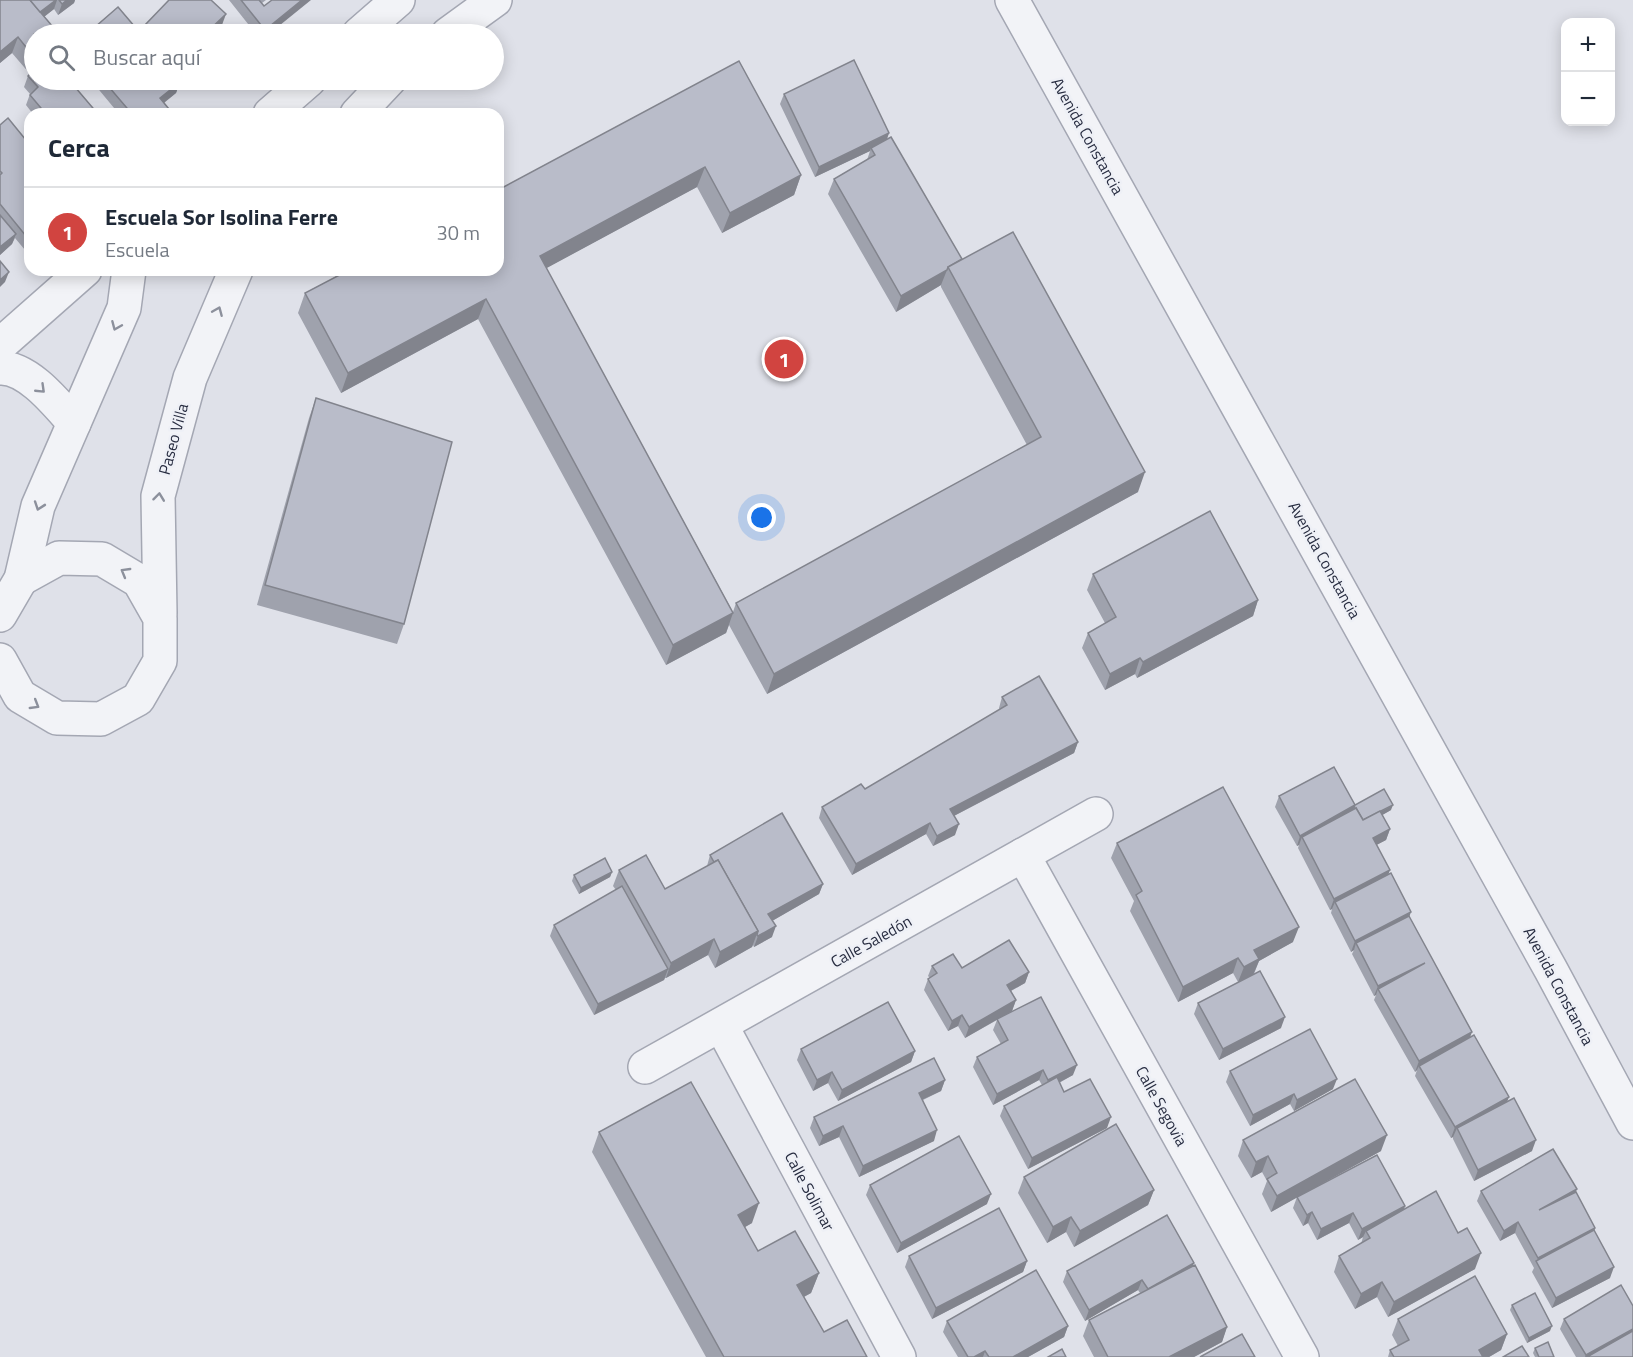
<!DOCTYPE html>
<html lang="es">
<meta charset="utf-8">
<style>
body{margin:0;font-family:"Titillium Web",sans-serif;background:#f2f2f3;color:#1f2937}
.controls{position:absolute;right:18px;top:18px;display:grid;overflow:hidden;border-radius:12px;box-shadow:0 3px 15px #0003}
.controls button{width:54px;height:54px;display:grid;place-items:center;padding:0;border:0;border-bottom:2px solid #e0e1e3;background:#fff;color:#1f2937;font:30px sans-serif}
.you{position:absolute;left:762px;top:518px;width:21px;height:21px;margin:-15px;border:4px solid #fff;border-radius:50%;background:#1a73e8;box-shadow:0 0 0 9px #1a73e833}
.badge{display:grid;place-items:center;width:39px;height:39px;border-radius:50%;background:#d14440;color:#fff;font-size:20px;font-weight:700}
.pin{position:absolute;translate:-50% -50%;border:3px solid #fff;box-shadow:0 2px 6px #0006}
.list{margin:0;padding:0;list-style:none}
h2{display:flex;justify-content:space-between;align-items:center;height:78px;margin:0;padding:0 24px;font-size:26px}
h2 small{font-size:20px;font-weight:400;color:#747a83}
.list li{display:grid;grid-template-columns:39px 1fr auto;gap:18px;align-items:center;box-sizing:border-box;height:90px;padding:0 24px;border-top:2px solid #e0e1e3}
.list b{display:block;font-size:22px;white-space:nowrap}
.list p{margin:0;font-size:20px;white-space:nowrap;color:#747a83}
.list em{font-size:20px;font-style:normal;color:#747a83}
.icon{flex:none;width:33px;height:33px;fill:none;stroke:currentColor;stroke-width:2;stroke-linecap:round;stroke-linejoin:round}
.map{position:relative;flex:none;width:1633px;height:1357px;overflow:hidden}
.search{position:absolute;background:#fff;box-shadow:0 3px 15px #0003;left:24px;top:24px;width:480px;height:66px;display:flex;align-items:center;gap:15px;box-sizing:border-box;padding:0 21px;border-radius:33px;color:#747a83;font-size:22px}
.panel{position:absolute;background:#fff;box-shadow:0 3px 15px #0003;left:24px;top:108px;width:480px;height:168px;border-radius:18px}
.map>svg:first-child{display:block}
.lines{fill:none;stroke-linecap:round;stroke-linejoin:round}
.street-casing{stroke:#a4a7b3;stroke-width:36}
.street{stroke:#f2f3f7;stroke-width:33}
.wall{fill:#9fa2ad}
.shaded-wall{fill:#82848d}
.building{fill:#b9bcc9;stroke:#82848d;stroke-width:1.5}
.oneway{stroke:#8c909c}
.labels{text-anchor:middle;stroke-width:5;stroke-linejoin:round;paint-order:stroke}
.street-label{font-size:16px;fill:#272c40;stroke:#eef0f6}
</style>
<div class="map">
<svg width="1633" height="1357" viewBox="0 0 1633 1357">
<rect width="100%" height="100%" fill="#dfe1e9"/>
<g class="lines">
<defs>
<g id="street">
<polyline points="1012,0 1551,970 1633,1123"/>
<polyline points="359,34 398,0"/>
<polyline points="448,34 495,0"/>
<polyline points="270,114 309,80"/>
<polyline points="357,114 389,80"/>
<polyline points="0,345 85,270"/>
<path d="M0,368C28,367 57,404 74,423"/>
<polyline points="160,613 158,496 190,378 236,270"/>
<polyline points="0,615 21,579 38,506 124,308 129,270"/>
<polyline points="0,660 20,696 57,718 101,719 138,699 160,661 160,618 139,581 102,559 59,558 21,579"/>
<polyline points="1023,855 1302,1357"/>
<polyline points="721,1025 899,1357"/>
<polyline points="645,1067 1096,814"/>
</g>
</defs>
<use href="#street" class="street-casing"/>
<use href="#street" class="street"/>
</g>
<g class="wall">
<polygon points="0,0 75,0 74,3 58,15 54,9 44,17 34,34 34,80 98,114 33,114 26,105 30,94 24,87 28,76 30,74 12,53 0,63"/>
<polygon points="229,0 266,0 262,3 269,34 256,34"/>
<polygon points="145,25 222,25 212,34 142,34"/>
<polygon points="739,61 801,175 794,195 722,233 697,187 546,268 733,612 736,603 1027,445 941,287 941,285 896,312 828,194 834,179 867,160 870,151 815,177 780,104 784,94 889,133 887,139 962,259 1138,492 767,694 729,625 726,633 666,665 478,319 341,393 298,313 305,293"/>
<polygon points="96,80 178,80 180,82 176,93 164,103 173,114 119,114 95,85"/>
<polygon points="0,125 30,145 30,256 15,238 12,244 0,255"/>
<polygon points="316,398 404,624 397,644 257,605 309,418"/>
<polygon points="1093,574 1258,600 1253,616 1137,678 1135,674 1105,690 1082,648 1088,633 1105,623 1087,590"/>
<polygon points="1002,697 1078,742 1074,753 954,816 955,835 933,846 926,834 852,875 819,818 822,807 865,789 1000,710 999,708"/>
<polygon points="1279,796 1391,810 1382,815 1390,829 1386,840 1376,845 1388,875 1470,1037 1508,1102 1532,1151 1474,1181 1453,1139 1453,1137 1451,1138 1415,1076 1417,1070 1415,1072 1374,1000 1376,995 1374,996 1352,954 1354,950 1351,952 1331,913 1332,909 1330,910 1298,848 1299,845 1297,846 1275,807"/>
<polygon points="1117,843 1293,942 1259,961 1254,974 1281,1028 1219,1060 1194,1014 1198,1003 1238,982 1233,973 1178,1002 1130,911 1134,901 1111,858"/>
<polygon points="710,855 823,884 819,894 772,921 772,937 754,947 753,945 752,947 715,968 708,955 666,978 665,978 664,980 594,1015 550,936 554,925 616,890 613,886 619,870 665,889 707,866"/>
<polygon points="612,872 610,877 579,894 572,881 574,875"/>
<polygon points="932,966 1029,972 1025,983 1011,991 1016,1000 1012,1011 1073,1075 1059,1083 1064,1092 1107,1128 1028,1169 1000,1116 1004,1106 1042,1085 1039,1080 993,1105 973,1067 977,1057 1001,1044 993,1030 997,1020 965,1038 958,1026 948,1031 924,990 928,979 930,978 928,976"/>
<polygon points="801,1049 915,1051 911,1062 838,1101 828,1083 813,1091 797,1060"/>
<polygon points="1230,1071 1333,1089 1294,1111 1290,1104 1250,1126 1226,1082"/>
<polygon points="945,1080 941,1091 923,1100 934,1141 859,1177 839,1137 819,1146 810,1128 814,1117"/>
<polygon points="599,1132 752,1223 745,1227 758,1251 819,1273 811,1293 804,1297 824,1332 867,1357 706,1357 592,1152"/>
<polygon points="1243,1140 1381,1151 1317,1186 1405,1206 1404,1209 1475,1269 1388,1317 1377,1297 1355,1309 1334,1272 1339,1256 1361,1244 1363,1237 1358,1240 1349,1223 1317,1240 1308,1223 1303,1226 1293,1208 1297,1197 1271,1212 1262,1194 1267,1181 1262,1172 1251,1178 1238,1156"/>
<polygon points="1024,1177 1154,1190 1148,1205 1074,1247 1066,1232 1047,1243 1018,1193"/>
<polygon points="870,1185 987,1204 897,1253 866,1195"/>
<polygon points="1481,1191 1576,1192 1595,1228 1594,1231 1610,1278 1552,1308 1532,1272 1534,1268 1515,1233 1500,1241 1477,1201"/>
<polygon points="909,1256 1027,1261 1023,1272 932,1319 905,1267"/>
<polygon points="1193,1266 1227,1327 1222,1342 1194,1357 1094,1357 1083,1336 1089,1320 1140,1293 1138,1290 1085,1321 1063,1282 1067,1271"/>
<polygon points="1512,1305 1550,1331 1527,1343 1510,1310"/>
<polygon points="1398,1319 1507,1334 1501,1350 1489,1357 1388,1357 1390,1350 1398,1346 1392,1335"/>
<polygon points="1564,1319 1633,1357 1576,1357 1560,1329"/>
<polygon points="947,1321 1068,1326 1064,1337 1028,1357 958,1357 943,1332"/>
<polygon points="1535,1348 1554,1357 1535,1357 1533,1353"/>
</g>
<g class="shaded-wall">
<polygon points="56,0 57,0 54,9 36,23 40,12"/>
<polygon points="67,0 75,0 74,3 58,15 62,4"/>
<polygon points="302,0 311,0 269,34 263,34 265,30"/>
<polygon points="226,14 222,25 212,34 205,34"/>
<polygon points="18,37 12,53 0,63 0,52"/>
<polygon points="180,82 176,93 156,109 160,98"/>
<polygon points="889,133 885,144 871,148 870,151 815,177 819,167"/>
<polygon points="705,167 697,187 532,276 540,256"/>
<polygon points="801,175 794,195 722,233 730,213"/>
<polygon points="16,234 12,244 0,255 0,247"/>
<polygon points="947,270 941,285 896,312 901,296"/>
<polygon points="9,272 5,282 0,287 0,280"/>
<polygon points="486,299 478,319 341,393 348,373"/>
<polygon points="1145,472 1138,492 767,694 774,674"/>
<polygon points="1258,600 1253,616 1137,678 1143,662"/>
<polygon points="733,613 726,633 666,665 673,645"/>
<polygon points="1140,658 1135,674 1105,690 1110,674"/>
<polygon points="1078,742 1074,753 946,820 950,809"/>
<polygon points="1355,805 1351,816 1302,837 1299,845 1297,846 1300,836"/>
<polygon points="1393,805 1391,810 1360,828 1362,822"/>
<polygon points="930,823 926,834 852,875 856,864"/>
<polygon points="959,824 955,835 933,846 937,836"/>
<polygon points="1390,829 1386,840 1369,849 1373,838"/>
<polygon points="1390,870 1386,881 1335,902 1332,909 1330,910 1334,899"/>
<polygon points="612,872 610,877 579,894 581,888"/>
<polygon points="823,884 819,894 765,925 768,914"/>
<polygon points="1411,912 1407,923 1356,943 1354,950 1351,952 1355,941"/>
<polygon points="776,926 772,937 754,947 758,936"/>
<polygon points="1299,927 1293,942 1259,961 1253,975 1238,982 1244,967 1254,950"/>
<polygon points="758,931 752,947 715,968 720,952"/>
<polygon points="714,939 708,955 666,978 671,963"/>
<polygon points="1238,958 1233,973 1178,1002 1183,987"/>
<polygon points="1425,963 1378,989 1376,995 1374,996 1378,986"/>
<polygon points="668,969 664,980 594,1015 598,1004"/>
<polygon points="1029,972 1025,983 1003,995 1007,985"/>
<polygon points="1016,1000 1012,1011 965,1038 969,1027"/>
<polygon points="962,1015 958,1026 948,1031 952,1021"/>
<polygon points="1285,1017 1281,1028 1219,1060 1223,1049"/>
<polygon points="1472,1032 1468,1043 1419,1066 1417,1070 1415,1072 1419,1061"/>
<polygon points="915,1051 911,1062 838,1101 842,1090"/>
<polygon points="1077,1065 1073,1075 1045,1090 1048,1080"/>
<polygon points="1043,1070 1039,1080 993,1105 997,1094"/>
<polygon points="832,1072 828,1083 813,1091 817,1080"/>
<polygon points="1337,1079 1333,1089 1294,1111 1297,1100"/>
<polygon points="945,1080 941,1091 915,1103 919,1093"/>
<polygon points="1294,1094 1290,1104 1250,1126 1253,1115"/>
<polygon points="1509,1097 1505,1107 1457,1128 1453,1137 1451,1138 1455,1127"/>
<polygon points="1111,1117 1107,1128 1028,1169 1032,1158"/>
<polygon points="843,1126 839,1137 819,1146 823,1136"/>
<polygon points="937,1130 934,1141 859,1177 863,1166"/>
<polygon points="1387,1135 1381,1151 1271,1212 1277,1196"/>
<polygon points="1536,1140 1532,1151 1474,1181 1478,1170"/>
<polygon points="1268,1156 1262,1172 1251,1178 1256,1162"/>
<polygon points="1577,1189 1573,1200 1539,1210"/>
<polygon points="1154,1190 1148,1205 1074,1247 1080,1231"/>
<polygon points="991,1194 987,1204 897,1253 901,1243"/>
<polygon points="759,1203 752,1223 731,1235 738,1215"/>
<polygon points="1405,1206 1401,1217 1366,1231 1363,1237 1358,1240 1362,1229"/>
<polygon points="1312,1212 1308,1223 1303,1226 1307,1215"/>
<polygon points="1353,1213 1349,1223 1317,1240 1321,1229"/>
<polygon points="1071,1217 1066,1232 1047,1243 1053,1227"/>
<polygon points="1518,1222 1515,1233 1500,1241 1504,1231"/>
<polygon points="1595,1228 1592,1239 1537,1262 1538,1258"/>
<polygon points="1481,1253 1475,1269 1388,1317 1394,1302"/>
<polygon points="1027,1261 1023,1272 932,1319 936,1308"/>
<polygon points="1194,1263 1190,1274 1148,1289"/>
<polygon points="1614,1267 1610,1278 1552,1308 1556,1298"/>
<polygon points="819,1273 811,1293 790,1304 797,1285"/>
<polygon points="1142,1280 1138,1290 1085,1321 1089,1310"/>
<polygon points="1382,1282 1377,1297 1355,1309 1361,1294"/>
<polygon points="1068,1326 1064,1337 1028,1357 1013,1357"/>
<polygon points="1552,1326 1550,1331 1527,1343 1529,1338"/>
<polygon points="1227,1327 1222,1342 1194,1357 1169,1357"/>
<polygon points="1633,1329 1633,1337 1598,1357 1585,1357 1586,1355"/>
<polygon points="1507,1334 1501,1350 1489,1357 1476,1357 1479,1350"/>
<polygon points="985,1351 983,1357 974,1357"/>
</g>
<g class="building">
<polygon points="0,0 30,0 59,34 34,34 34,57 18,37 0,52"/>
<polygon points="30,0 56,0 40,12"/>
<polygon points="59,0 67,0 62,4"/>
<polygon points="169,0 211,0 226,14 205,34 156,34 145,25"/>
<polygon points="241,0 259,0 264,6 272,0 302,0 265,30"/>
<polygon points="118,7 141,34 87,34"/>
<polygon points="854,60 889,133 819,167 784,94"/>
<polygon points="739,61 801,175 730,213 705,167 540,256 733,613 673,645 486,299 348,373 305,293 349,270 498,270 498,190"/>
<polygon points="34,70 34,80 69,80 98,114 46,114 30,95 38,87 28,76"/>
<polygon points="103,80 178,80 180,82 160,98 173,114 132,114"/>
<polygon points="8,118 30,145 30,241 0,204 0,175 2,173 0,171 0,125"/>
<polygon points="891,137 962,259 948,267 947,270 901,296 834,179 875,155 871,148"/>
<polygon points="0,215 16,234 0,247"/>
<polygon points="1013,232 1145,472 774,674 736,603 1041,437 948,267"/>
<polygon points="0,261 9,272 0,280"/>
<polygon points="316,398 452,442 404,624 265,585"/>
<polygon points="1210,511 1258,600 1143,662 1140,658 1110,674 1088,633 1116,617 1093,574"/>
<polygon points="1039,676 1078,742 950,809 959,824 937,836 930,823 856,864 822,807 861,784 865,789 1007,705 1002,697"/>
<polygon points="1334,767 1355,805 1300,836 1279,796"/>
<polygon points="1223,787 1299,927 1254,950 1259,959 1244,967 1238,958 1183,987 1136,895 1142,891 1117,843"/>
<polygon points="1384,789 1393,805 1363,820 1356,808 1355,809 1354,808 1355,805"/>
<polygon points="1356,808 1363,820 1380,811 1390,829 1373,838 1390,870 1334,899 1302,837"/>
<polygon points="782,813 823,884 768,914 776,926 758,936 757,935 758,931 718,860 714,862 710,855"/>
<polygon points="646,855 665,889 718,860 758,931 720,952 714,939 671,963 619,870"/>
<polygon points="605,858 612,872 581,888 574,875"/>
<polygon points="1391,873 1411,912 1355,941 1335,902"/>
<polygon points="622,886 668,969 598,1004 554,925"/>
<polygon points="1409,916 1472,1032 1419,1061 1378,989 1425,963 1378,986 1356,943"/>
<polygon points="1009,940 1029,972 1007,985 1016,1000 969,1027 962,1015 952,1021 928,979 937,973 932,966 953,954 962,968"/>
<polygon points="1260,971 1285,1017 1223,1049 1198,1003"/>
<polygon points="1041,997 1077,1065 1048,1080 1043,1070 997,1094 977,1057 1008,1040 997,1019"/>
<polygon points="888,1002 915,1051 842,1090 832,1072 817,1080 801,1049"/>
<polygon points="1310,1029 1337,1079 1297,1100 1294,1094 1253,1115 1230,1071"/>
<polygon points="1474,1035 1509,1097 1455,1127 1419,1066"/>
<polygon points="934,1058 945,1080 919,1093 937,1130 863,1166 843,1126 823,1136 814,1117"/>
<polygon points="1057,1077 1064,1092 1090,1079 1111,1117 1032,1158 1004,1106"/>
<polygon points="1355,1079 1387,1135 1277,1196 1267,1179 1277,1173 1268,1156 1256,1162 1243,1140"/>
<polygon points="691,1082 759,1203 738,1215 758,1251 795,1231 819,1273 797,1285 824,1332 847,1320 867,1357 724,1357 599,1132"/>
<polygon points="1514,1098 1536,1140 1478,1170 1457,1128"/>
<polygon points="1116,1124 1154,1190 1080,1231 1071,1217 1053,1227 1024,1177"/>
<polygon points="959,1136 991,1194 901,1243 870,1185"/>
<polygon points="1553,1149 1577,1189 1539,1210 1576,1192 1595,1228 1538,1258 1518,1222 1504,1231 1481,1191"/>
<polygon points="1377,1155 1405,1206 1362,1229 1353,1213 1321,1229 1312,1212 1307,1215 1297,1197"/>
<polygon points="1436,1191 1458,1233 1467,1228 1481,1253 1394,1302 1382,1282 1361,1294 1339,1256 1370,1238 1366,1231"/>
<polygon points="999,1208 1027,1261 936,1308 909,1256"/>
<polygon points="1167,1215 1194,1263 1148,1289 1142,1280 1089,1310 1067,1271"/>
<polygon points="1594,1230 1614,1267 1556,1298 1536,1261"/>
<polygon points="1195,1265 1227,1327 1169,1357 1108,1357 1089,1320"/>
<polygon points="1036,1270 1068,1326 1013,1357 989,1357 985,1351 974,1357 968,1357 947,1321"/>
<polygon points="1475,1276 1507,1334 1479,1350 1483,1357 1394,1357 1390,1350 1409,1340 1398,1319"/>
<polygon points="1621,1285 1633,1306 1633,1329 1586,1355 1564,1319"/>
<polygon points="1535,1293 1552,1326 1529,1338 1512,1305"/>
<polygon points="1633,1331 1633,1357 1587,1357"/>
<polygon points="1242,1334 1255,1357 1200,1357"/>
<polygon points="1548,1342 1554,1357 1539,1357 1535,1348"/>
<polygon points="1522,1346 1529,1357 1503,1357"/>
<polygon points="1062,1349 1066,1357 1048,1357"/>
</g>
<defs><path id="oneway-chevron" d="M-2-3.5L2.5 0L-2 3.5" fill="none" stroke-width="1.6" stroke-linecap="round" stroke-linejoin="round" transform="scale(1.5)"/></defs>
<g class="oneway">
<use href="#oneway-chevron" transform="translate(218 311) rotate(-67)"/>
<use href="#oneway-chevron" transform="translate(116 326) rotate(113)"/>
<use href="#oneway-chevron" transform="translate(41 389) rotate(44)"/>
<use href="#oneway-chevron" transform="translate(159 497) rotate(-83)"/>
<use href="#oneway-chevron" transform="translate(39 506) rotate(109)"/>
<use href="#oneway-chevron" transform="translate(125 572) rotate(-150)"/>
<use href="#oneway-chevron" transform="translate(35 705) rotate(31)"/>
</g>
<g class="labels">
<g class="street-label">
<text transform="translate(1088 136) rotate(61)" y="6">Avenida Constancia</text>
<text transform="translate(173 439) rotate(-75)" y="6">Paseo Villa</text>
<text transform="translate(1325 560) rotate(61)" y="6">Avenida Constancia</text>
<text transform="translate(871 941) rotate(-29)" y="6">Calle Saledón</text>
<text transform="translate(1559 986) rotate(62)" y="6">Avenida Constancia</text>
<text transform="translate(1162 1106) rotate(61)" y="6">Calle Segovia</text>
<text transform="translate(810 1191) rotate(62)" y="6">Calle Solimar</text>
</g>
</g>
</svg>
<div class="controls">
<button>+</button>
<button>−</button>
</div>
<div class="you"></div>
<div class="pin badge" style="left:784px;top:359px">1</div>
<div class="search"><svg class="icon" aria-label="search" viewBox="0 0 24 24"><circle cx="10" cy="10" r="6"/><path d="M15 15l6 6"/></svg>Buscar aquí</div>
<section class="panel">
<h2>Cerca<small></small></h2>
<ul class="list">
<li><span class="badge">1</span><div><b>Escuela Sor Isolina Ferre</b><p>Escuela</p></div><em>30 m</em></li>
</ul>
</section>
</div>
